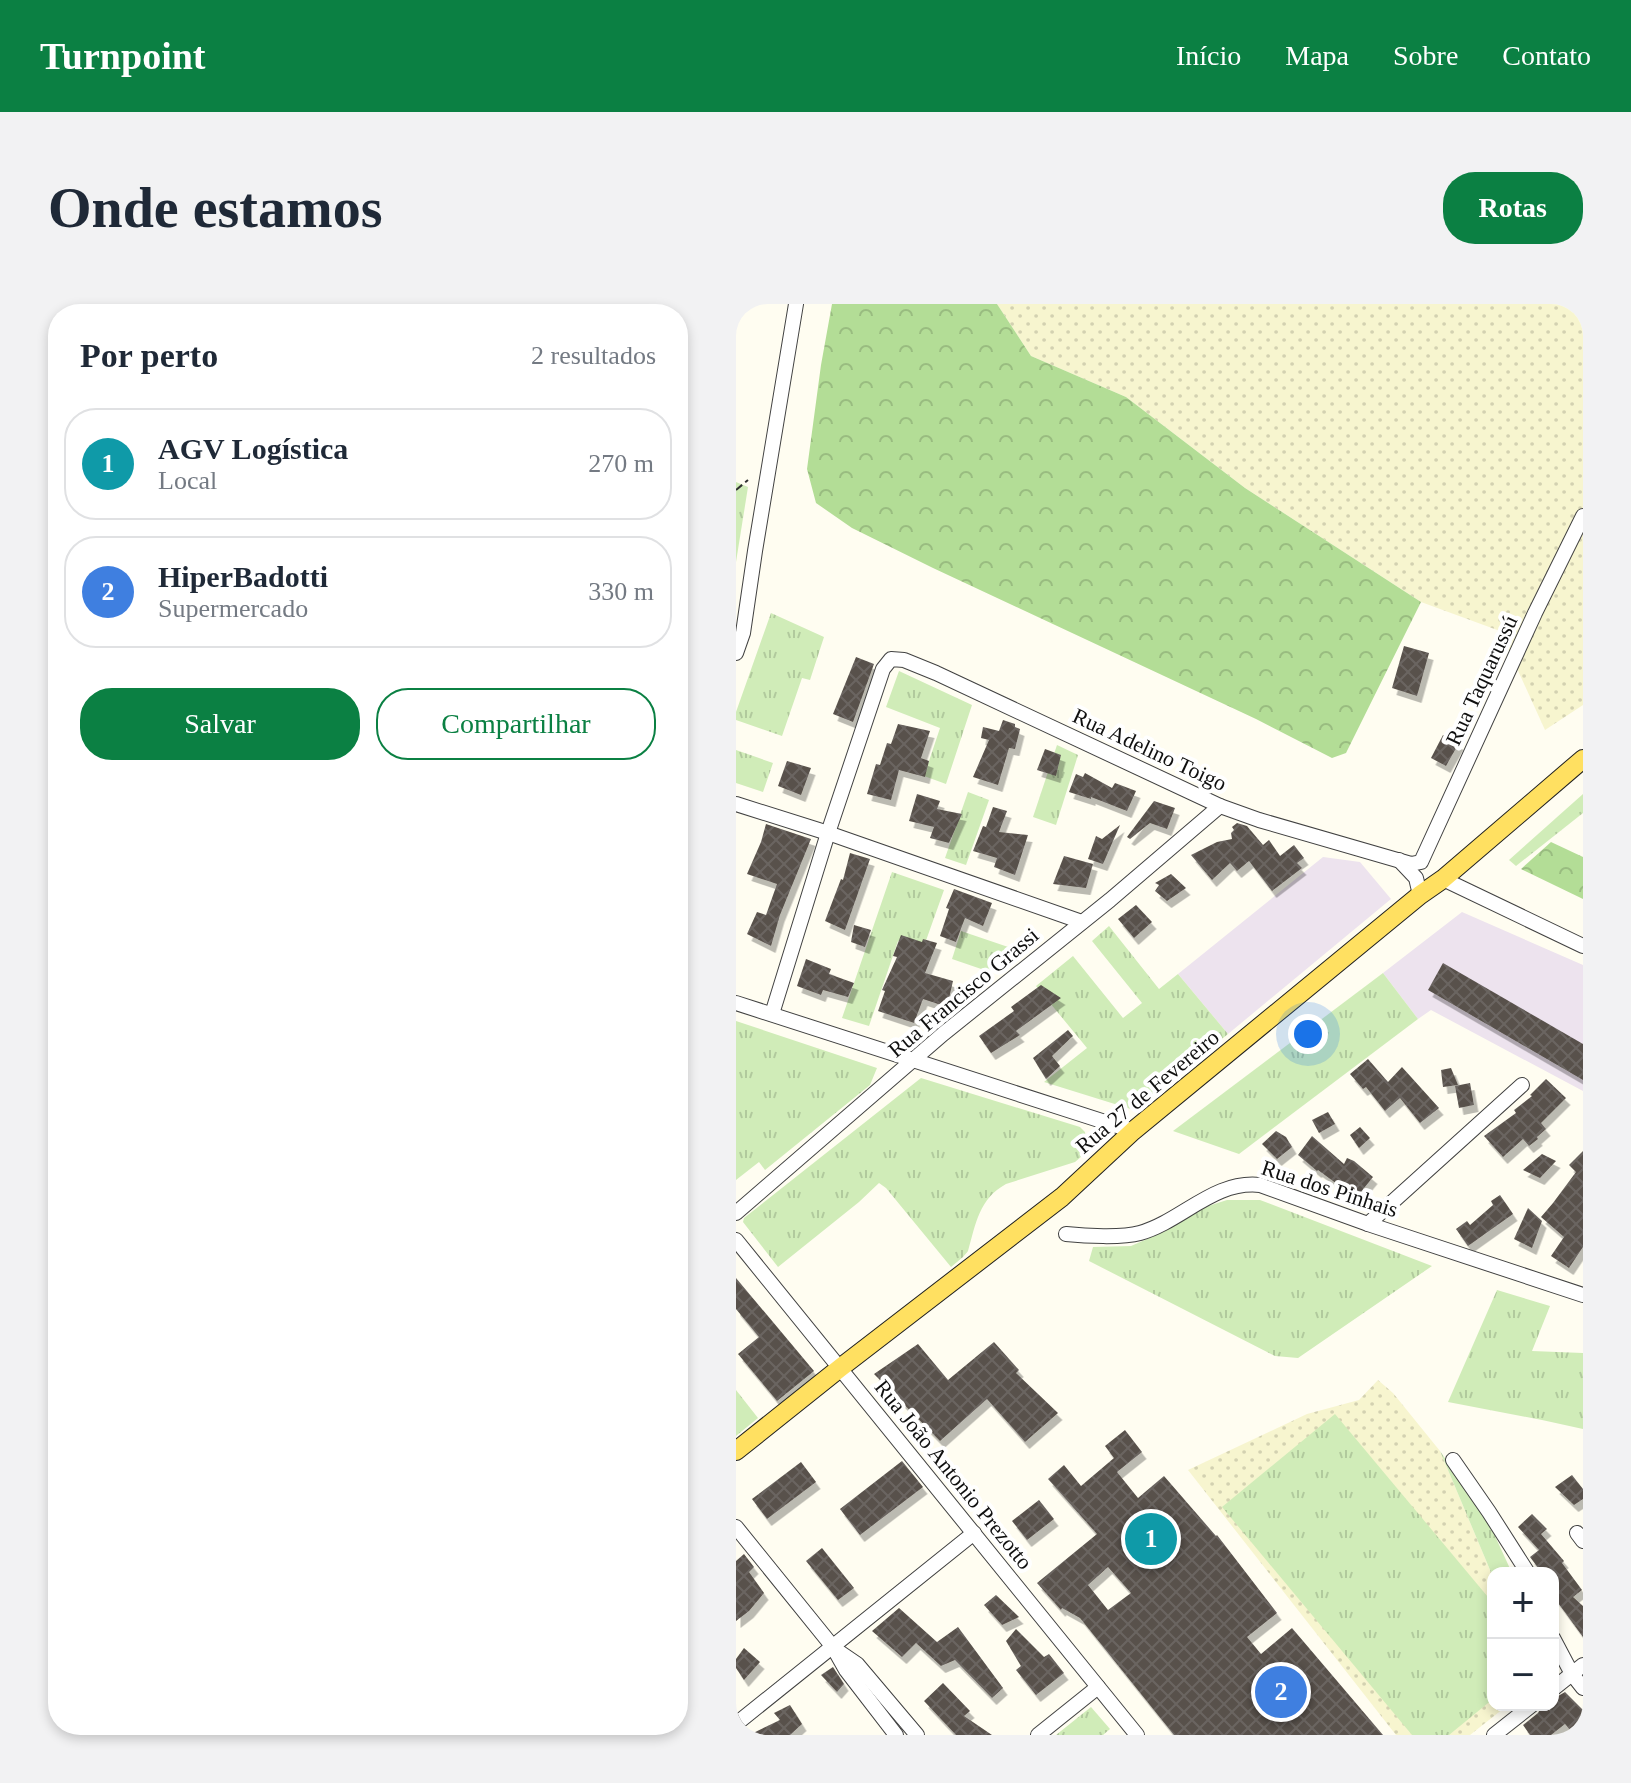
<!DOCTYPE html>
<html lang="pt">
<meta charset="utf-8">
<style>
body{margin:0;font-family:"Times New Roman",serif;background:#f2f2f3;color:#1f2937}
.controls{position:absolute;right:24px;bottom:24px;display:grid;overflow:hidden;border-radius:16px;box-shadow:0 4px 12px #0003}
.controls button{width:72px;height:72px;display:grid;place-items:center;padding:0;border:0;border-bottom:2px solid #e0e1e3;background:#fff;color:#1f2937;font:40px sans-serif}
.you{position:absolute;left:572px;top:730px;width:28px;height:28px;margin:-20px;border:6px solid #fff;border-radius:50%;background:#1a73e8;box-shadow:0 0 0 12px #1a73e833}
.badge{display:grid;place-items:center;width:52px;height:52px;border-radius:50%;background:#0b8043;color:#fff;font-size:26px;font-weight:700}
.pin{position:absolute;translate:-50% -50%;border:4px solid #fff;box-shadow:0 2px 8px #0006}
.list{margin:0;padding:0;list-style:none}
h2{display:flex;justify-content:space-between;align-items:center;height:104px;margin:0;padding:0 32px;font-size:34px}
h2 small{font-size:26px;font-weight:400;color:#747a83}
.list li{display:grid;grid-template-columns:52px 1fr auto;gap:24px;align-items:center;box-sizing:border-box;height:112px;margin:0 16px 16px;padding:0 16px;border:2px solid #e0e1e3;border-radius:32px}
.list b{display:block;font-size:30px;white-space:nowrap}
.list p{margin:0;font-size:26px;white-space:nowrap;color:#747a83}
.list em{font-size:26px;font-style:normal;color:#747a83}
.actions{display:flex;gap:16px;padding:24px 32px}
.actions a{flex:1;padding:18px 0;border:2px solid #0b8043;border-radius:32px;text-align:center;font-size:28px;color:#0b8043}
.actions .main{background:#0b8043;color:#fff}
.map{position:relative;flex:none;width:847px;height:1431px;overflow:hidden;border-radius:32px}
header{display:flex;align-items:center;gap:48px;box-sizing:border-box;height:112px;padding:0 40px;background:#0b8043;color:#fff}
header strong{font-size:38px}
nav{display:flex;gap:44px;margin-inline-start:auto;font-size:28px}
.intro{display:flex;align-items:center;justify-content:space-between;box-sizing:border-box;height:192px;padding:0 48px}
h1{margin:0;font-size:56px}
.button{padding:20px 36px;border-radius:32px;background:#0b8043;color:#fff;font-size:28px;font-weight:700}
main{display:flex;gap:48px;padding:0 48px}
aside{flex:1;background:#fff;border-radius:32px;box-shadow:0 4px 12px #0003}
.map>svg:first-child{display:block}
.industrial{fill:#ede3ee}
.farmland{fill:url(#farmland-dots)}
.grass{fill:url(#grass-tufts)}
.forest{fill:url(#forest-crowns)}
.building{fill:url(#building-cross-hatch);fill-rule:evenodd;filter:url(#shadow)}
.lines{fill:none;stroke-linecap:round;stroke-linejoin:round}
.minor-casing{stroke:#424242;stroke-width:16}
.major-casing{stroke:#202020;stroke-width:20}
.path{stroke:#313131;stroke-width:2;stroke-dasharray:8 4;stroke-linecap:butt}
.minor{stroke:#fff;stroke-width:14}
.major{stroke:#ffe061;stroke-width:18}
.labels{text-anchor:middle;stroke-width:8;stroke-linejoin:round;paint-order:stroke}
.street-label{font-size:22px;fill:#0f0f0f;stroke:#fff}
</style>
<header>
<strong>Turnpoint</strong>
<nav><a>Início</a><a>Mapa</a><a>Sobre</a><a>Contato</a></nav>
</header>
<div class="intro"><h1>Onde estamos</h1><a class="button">Rotas</a></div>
<main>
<aside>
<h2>Por perto<small>2 resultados</small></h2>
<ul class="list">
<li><span class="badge" style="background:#0f9aa8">1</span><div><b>AGV Logística</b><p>Local</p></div><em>270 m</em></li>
<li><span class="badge" style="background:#3f7fe0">2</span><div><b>HiperBadotti</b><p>Supermercado</p></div><em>330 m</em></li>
</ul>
<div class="actions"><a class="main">Salvar</a><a>Compartilhar</a></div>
</aside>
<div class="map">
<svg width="847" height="1431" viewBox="0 0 847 1431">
<defs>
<pattern id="farmland-dots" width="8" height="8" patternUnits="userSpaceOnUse" patternTransform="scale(2)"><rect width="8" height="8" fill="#f7f5cf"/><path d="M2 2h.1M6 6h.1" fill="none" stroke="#d3d1b1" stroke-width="1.8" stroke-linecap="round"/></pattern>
<pattern id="grass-tufts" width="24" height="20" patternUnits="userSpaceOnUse" patternTransform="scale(2)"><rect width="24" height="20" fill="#d0ecb8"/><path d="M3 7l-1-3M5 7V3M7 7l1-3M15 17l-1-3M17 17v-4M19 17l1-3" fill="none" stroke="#b1c99d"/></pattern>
<pattern id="forest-crowns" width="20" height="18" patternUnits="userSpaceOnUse" patternTransform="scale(2)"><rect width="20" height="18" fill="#b3dd96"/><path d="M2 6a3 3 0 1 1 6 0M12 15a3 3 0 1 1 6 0" fill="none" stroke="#99bc80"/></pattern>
<pattern id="building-cross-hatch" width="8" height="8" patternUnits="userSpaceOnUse" patternTransform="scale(2)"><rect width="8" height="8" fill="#58514b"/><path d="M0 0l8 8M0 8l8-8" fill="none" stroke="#6b6561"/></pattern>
<filter id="shadow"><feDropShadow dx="4.5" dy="7" stdDeviation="0" flood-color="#0004"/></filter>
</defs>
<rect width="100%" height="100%" fill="#fffdf1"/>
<g class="industrial">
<polygon points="587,553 624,558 655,595 492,730 442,670"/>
<polygon points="726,608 847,661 847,787 695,706 682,715 647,669"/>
</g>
<g class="farmland">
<polygon points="261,0 847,0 847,401 809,426 764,327 685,298 509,184 390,93 295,52"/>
<polygon points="642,1076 657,1089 704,1147 757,1273 757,1401 772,1401 734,1431 660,1431 452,1166 571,1110 623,1096"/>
</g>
<g class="grass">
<polygon points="0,178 12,183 0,258"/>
<polygon points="35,309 88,333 74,376 66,374 46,432 0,416 0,408"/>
<polygon points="163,367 236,401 210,480 188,472 204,424 150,403"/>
<polygon points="321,441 342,451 320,521 297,513"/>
<polygon points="0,446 37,459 27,488 0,479"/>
<polygon points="232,488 253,496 230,561 209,554"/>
<polygon points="847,490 847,509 780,562 773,556"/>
<polygon points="156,568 208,586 187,645 162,637 133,722 106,714"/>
<polygon points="373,622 423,685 442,670 492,730 398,806 308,778 351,744 300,682 337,652 387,714 406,699 356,637"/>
<polygon points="225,627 281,646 254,668 216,655"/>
<polygon points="647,669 682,715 503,850 437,827"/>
<polygon points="0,717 141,764 134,781 29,866 23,858 0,876"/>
<path d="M185,774L344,823L349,828L351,845L346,852L339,858L270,880C243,895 240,919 232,947L227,953L215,963L150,884L143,879L123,898L42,963L7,918L8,914Z"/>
<polygon points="491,896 524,896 696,962 562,1054 539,1052 353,957 357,943 395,942 427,928 463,905"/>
<polygon points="761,986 814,1002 796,1047 847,1049 847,1125 806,1116 712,1098"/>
<polygon points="0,1086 22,1114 0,1132"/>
<polygon points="599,1110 757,1299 757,1395 713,1431 676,1431 486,1203"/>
<polygon points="704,1147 754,1221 776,1269 757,1269 757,1273"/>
<polygon points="355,1403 374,1425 367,1431 320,1431"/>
</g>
<g class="forest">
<polygon points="96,0 261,0 295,52 390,93 509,184 685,298 610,449 596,454 520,415 197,264 116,224 80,199 71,165 85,61"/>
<polygon points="815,538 847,553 847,595 785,565"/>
</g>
<g class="building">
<polygon points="668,342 693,349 681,392 656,384"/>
<polygon points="120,353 138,360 117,418 97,410"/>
<polygon points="267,416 279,420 279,423 284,425 279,445 273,444 262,481 237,473 253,436 245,434 247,423 263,427"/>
<polygon points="162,420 194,427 185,454 193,457 189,473 163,466 155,496 131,490 140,460 144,461 151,439 155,440"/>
<polygon points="707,431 723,439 710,462 695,454"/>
<polygon points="309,445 325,451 320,472 301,466"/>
<polygon points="51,457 75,464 65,491 42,482"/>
<polygon points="349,469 376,484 379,479 400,487 391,507 355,493 355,495 333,488 340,470 347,473"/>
<polygon points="181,490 204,497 201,505 226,510 213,539 194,534 198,523 173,517"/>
<polygon points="418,497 439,504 431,525 414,519 394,535 391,533"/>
<polygon points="257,503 271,507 263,528 292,531 279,571 258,563 261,554 237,547 247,522 250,523"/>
<polygon points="501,519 511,522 527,541 533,536 544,552 558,541 568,554 561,559 566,564 536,587 513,557 501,567 494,559 476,576 455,551 481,538 496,535 495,529 498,526 496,523"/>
<polygon points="30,520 75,535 44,611 35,642 11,630 21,608 30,611 41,580 11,570 25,538"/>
<polygon points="384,521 367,560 352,555 360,532 366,535"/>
<polygon points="114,549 134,555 109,626 89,617 105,575 107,576"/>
<polygon points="328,552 357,560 350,584 317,580"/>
<polygon points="435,570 450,584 431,597 419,587 423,581 419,579"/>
<polygon points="218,585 256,599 247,622 229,614 220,638 204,632 213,605 210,604"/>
<polygon points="400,601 416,618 398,634 382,615"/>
<polygon points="118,621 135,626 129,643 115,638"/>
<polygon points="165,631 186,638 187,635 201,639 189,669 217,677 211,703 187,695 178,719 142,707 149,687 146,686 161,653 157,652"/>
<polygon points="70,655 95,665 93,670 118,679 112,693 87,686 85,691 61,682"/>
<polygon points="707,659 847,740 847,776 692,686"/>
<polygon points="305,681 325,694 280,727 284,731 255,749 243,732 278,707 275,703"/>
<polygon points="332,726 337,732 316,752 324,762 310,775 297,754"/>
<polygon points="632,755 652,778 666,763 703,804 684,819 664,794 649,807 630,783 627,785 614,770"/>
<polygon points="715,764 722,781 707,783 705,766"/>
<polygon points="810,775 830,794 805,819 810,825 801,833 802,835 793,842 787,835 767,853 748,832 780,809 778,806 796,792 794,791"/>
<polygon points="734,779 738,801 723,804 719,782"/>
<polygon points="592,808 599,820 583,829 576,816"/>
<polygon points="624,823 634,834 623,844 614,831"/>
<polygon points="540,827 550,833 556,843 541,855 526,840"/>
<polygon points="576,832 608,860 611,854 618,857 637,873 620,894 582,866 581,867 562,851"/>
<polygon points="847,847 847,943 833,964 815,952 828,933 805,913 817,899 840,868 833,861"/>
<polygon points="806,850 820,857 804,874 787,866"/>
<polygon points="764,891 777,910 732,942 720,925 731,917 734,921 757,901 755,897"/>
<polygon points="792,904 806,917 796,944 778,935"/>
<polygon points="0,974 78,1067 41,1097 2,1050 23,1033 0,1005"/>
<polygon points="258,1038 283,1066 280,1069 322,1109 289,1138 251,1095 204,1137 138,1070 182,1040 212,1076"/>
<path d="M389,1126L406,1148L381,1168L402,1194L428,1172L480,1232L481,1231L541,1309L511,1333L525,1350L556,1324L647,1431H438L344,1314L326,1304L325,1306L301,1279L361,1230L312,1175L328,1161L345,1182L378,1154L369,1142ZM372,1263L395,1289L372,1306L352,1281Z"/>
<polygon points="166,1157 187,1183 124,1231 104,1205"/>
<polygon points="65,1158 80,1178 31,1215 16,1195"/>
<polygon points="836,1171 847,1185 847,1195 838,1201 819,1183"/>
<polygon points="303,1196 318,1215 291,1236 276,1217"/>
<polygon points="796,1210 811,1225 805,1230 828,1257 826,1259 846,1286 837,1293 847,1302 847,1333 817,1292 817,1269 806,1269 794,1253 803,1246 782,1223"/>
<polygon points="86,1244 118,1284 102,1296 70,1257"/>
<polygon points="8,1250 18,1263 13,1268 28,1289 13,1307 0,1317 0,1257"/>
<polygon points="260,1291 283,1313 266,1321 248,1301"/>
<polygon points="163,1304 201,1338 222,1323 267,1384 256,1394 219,1356 205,1362 180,1339 166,1353 136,1327"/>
<polygon points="280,1325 308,1353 313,1350 328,1369 300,1391 280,1366 285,1362 270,1337"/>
<polygon points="8,1344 24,1358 8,1376 0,1364 0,1355"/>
<polygon points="97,1363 108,1380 101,1388 85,1371"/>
<polygon points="207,1379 234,1407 228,1412 256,1431 220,1431 188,1397"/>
<polygon points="829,1388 847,1406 847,1431 838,1431 829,1420 815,1431 794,1431 787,1421 802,1409 806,1402 817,1401 817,1395"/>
<polygon points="54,1401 66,1420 54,1431 13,1431 44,1416 38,1409"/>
</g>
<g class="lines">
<defs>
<g id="minor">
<polyline points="0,349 7,329 19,247 60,0"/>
<polyline points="0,500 92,529 346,618"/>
<polyline points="663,556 680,574 684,591"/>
<polyline points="707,575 847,642"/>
<polyline points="0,699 397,827"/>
<polyline points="36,710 92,529 147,365 155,355 168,356 200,369 484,502 523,516 675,560 685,558 799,309 847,212"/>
<polyline points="0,909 207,730 374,596 484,502"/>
<polyline points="632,920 786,781"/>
<path d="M330,930C349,932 386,934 404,929C446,917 478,876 524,881L632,920L847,991"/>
<polyline points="0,936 401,1431"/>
<polyline points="717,1156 753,1208 792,1269"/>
<polyline points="0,1223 97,1343 110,1366 160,1431"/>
<polyline points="841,1229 847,1237"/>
<polyline points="817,1334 836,1370 847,1384"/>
<polyline points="99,1345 121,1360 181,1431"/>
<polyline points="817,1385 847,1361"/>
<polyline points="0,1420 238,1229"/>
<polyline points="302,1431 362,1383"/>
<polyline points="758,1431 796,1401"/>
</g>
<polyline id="major" points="0,1147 104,1064 326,893 397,827 684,591 707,575 847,455"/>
</defs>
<use href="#minor" class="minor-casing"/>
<use href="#major" class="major-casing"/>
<polyline class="path" points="0,186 12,176"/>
<use href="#minor" class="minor"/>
<use href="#major" class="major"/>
</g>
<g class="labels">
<g class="street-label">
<text transform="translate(745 376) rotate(-65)" y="8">Rua Taquarussú</text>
<text transform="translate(414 445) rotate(25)" y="8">Rua Adelino Toigo</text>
<text transform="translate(227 688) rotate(-40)" y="8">Rua Francisco Grassi</text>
<text transform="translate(411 787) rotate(-40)" y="8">Rua 27 de Fevereiro</text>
<text transform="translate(594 884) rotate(18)" y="8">Rua dos Pinhais</text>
<text transform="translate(218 1170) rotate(51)" y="8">Rua João Antonio Prezotto</text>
</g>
</g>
</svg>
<div class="controls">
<button>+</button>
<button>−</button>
</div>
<div class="you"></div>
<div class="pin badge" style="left:415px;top:1235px;background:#0f9aa8">1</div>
<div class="pin badge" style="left:545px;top:1388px;background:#3f7fe0">2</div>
</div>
</main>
